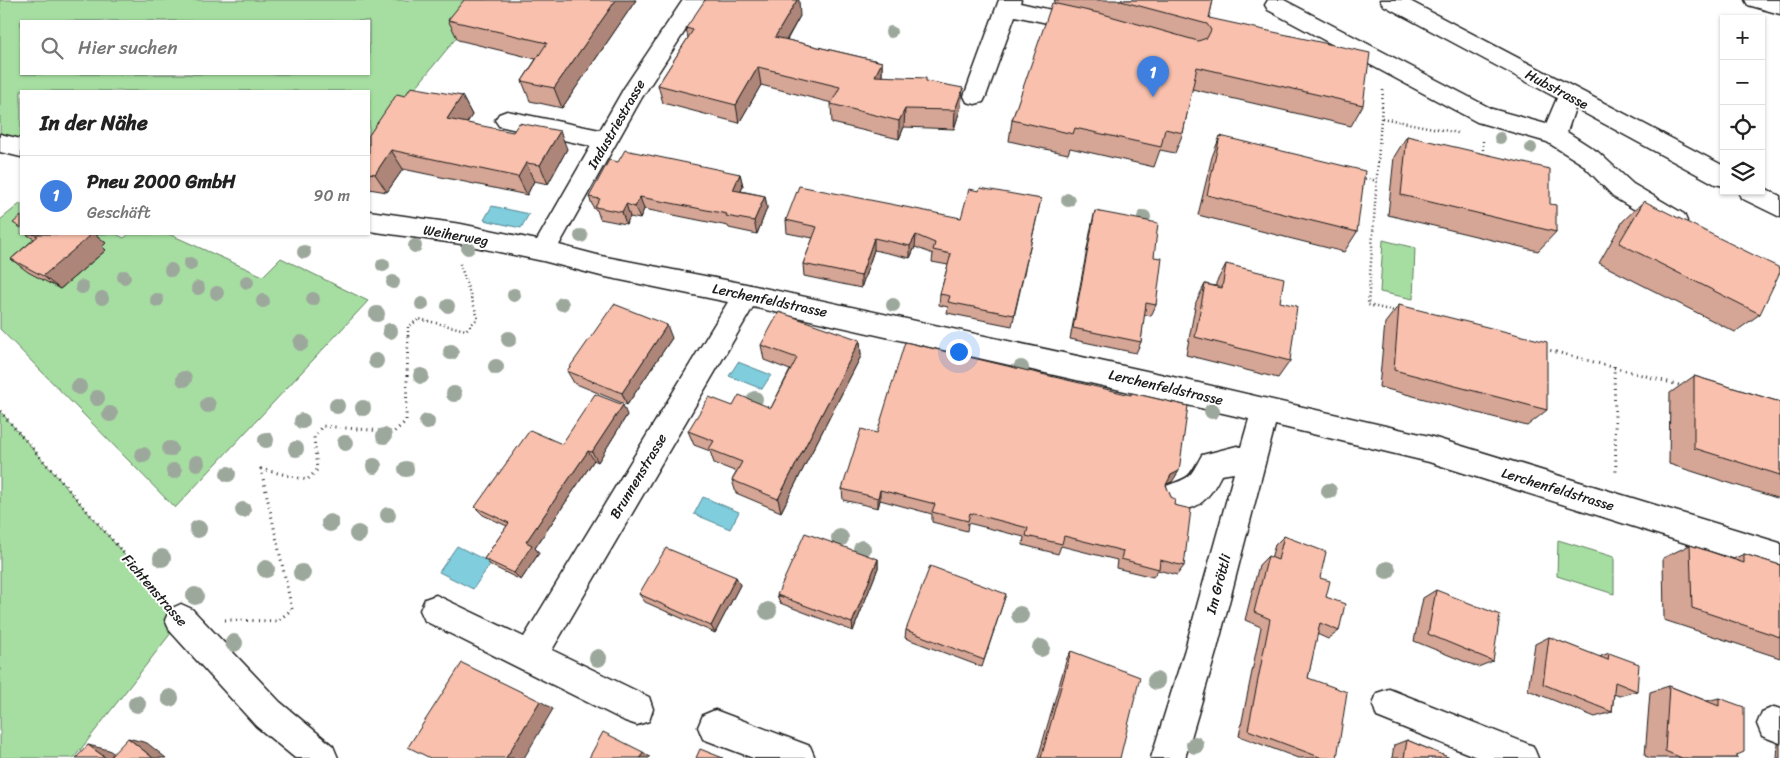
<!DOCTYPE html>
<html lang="de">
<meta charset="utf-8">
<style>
body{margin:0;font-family:Sriracha,sans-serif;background:#f6f6f6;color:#222}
.controls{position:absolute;right:15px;top:15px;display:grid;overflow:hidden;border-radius:0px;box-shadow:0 1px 4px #0004}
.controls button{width:45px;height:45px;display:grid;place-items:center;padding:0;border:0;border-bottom:1px solid #e0e0e0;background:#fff;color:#222;font:25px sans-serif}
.you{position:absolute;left:958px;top:351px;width:18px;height:18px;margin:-12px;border:4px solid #fff;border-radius:50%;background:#1a73e8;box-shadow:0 0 0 8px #1a73e833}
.badge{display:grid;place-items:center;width:32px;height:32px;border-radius:50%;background:#d93025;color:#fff;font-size:16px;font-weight:700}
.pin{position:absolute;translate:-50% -41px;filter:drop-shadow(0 1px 2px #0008)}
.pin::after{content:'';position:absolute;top:26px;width:18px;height:15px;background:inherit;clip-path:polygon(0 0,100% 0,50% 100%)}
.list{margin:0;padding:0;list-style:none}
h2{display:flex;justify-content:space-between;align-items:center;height:65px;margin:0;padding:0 20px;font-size:21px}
h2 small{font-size:16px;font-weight:400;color:#767676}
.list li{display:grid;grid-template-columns:32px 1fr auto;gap:15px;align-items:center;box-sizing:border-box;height:80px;padding:0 20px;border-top:1px solid #e0e0e0}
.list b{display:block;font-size:19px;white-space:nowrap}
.list p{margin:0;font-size:16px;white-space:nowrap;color:#767676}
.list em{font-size:16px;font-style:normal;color:#767676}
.icon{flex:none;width:28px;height:28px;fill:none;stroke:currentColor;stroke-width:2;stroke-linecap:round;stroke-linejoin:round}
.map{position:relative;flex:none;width:1780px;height:758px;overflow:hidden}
.search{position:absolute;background:#fff;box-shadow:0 1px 4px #0004;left:20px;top:20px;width:350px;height:55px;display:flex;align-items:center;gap:12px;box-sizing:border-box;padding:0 18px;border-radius:0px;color:#767676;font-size:19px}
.panel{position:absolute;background:#fff;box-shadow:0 1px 4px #0004;left:20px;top:90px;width:350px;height:145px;border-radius:0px}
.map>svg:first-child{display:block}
.green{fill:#a6dea2;stroke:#617d5f;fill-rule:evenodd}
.water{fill:#7fcddd;stroke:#578690}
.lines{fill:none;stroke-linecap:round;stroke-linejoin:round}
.minor-casing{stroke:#1c1c1c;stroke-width:3}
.highway-casing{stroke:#1c1c1c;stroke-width:3}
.path-far1{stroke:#1c1c1c;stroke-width:2.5;stroke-dasharray:1 3;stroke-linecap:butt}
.path{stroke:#1c1c1c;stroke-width:3;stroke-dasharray:1 4.5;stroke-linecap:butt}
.minor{fill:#fff;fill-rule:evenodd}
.highway{fill:#fff;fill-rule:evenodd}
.tree{fill:#9da89c}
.wall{fill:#d5a595;stroke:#1c1c1c}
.shaded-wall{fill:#ae8679;stroke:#1c1c1c}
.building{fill:#f8c0ad;stroke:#1c1c1c}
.labels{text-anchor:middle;stroke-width:4;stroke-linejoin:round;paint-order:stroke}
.street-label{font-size:14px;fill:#1c1c1c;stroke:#fff}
</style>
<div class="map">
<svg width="1780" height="758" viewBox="0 0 1780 758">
<rect width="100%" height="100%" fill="#fff"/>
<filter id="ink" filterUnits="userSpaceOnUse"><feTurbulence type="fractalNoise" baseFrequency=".02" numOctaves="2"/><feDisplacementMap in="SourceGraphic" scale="10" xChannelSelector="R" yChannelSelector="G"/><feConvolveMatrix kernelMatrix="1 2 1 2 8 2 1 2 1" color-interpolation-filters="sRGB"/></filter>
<g filter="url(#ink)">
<g class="green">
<path d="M0,0H487L369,145V91H21V148L0,143ZM21,21H369V74H21Z"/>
<polygon points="21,203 21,234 116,234 124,238 129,234 169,234 263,276 281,258 368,301 175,508 0,329 0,220"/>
<polygon points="1383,240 1415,248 1413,299 1380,292"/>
<polygon points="0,411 181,620 74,758 0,758"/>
<polygon points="1558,540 1614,557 1614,594 1557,576"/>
</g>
<g class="water">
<polygon points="492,206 529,214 521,228 484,220"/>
<polygon points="738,362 771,375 762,389 729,376"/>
<polygon points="703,497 739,512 730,529 694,514"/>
<polygon points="457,546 491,563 473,589 439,572"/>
</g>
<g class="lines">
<defs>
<g id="minor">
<path d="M683,0H705L641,99L559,245L601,256L746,284L1160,374L1429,436L1780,543V573L1429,462L1275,425L1217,649L1185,758H1151L1185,649L1234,473L1221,475C1209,499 1195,517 1166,506L1161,496L1166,486C1191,477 1188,480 1202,455L1237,446L1241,447L1249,419L753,307L552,650L649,697L653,709L649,721L637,725L625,721L425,621L420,610L425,599L436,595L524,637L728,302L601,276L543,261L461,244L369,231V211L461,224L537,240L591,146L499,126L495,120L499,114L507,111L600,130L624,88Z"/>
<polygon points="999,0 1021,0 1020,3 1092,19 1095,24 1092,29 1084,31 1015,16 986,96 983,102 975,104 967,102 964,96"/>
<polygon points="1268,0 1284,0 1492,109 1546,124 1557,98 1383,5 1380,0 1408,0 1724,166 1724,186 1715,184 1575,108 1567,132 1598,152 1633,184 1684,214 1687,221 1684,228 1675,231 1666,228 1615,198 1582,164 1547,142 1477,122 1268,10 1265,5"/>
<polygon points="0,134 21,139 21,157 0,152"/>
<polygon points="1761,186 1780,196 1780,217 1741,198 1738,191 1761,191"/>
<polygon points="181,604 192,609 280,702 333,746 338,758 295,758 256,726 170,631 165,620 170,609"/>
<polygon points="1389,689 1533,746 1538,758 1479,758 1377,717 1373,705 1377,693"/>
<polygon points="1774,707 1780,709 1780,743 1762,736 1757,724 1762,712"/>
<polygon points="715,710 810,746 815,758 753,758 703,739 698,727 703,715"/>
</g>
<polygon id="highway" points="1745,0 1780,0 1780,14 1748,5"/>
</defs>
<use href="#minor" class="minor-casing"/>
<use href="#highway" class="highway-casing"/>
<g class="path-far1">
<polyline points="1383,90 1368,305 1398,312"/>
<polyline points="1382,118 1458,133"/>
<polyline points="1483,141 1483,158"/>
<polyline points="1361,178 1378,181"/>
<polyline points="408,336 408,327 419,319 466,330 478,318 459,261"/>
</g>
<g class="path">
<polyline points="1545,349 1683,386"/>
<polyline points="1614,366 1616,475"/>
<polyline points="0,411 162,597"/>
<polyline points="225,620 278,621 292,609 261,469 307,480 317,470 314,437 322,426 394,432 406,421 408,335"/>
</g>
<use href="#minor" class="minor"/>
<use href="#highway" class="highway"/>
</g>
<g class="tree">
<circle cx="891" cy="32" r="6"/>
<circle cx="1500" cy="138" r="6"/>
<circle cx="1531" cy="148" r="6"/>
<circle cx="1068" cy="200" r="7"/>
<circle cx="1144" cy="217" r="7"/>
<circle cx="581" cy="236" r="7"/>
<circle cx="415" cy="246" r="7"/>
<circle cx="468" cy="248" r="7"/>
<circle cx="304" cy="252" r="7"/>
<circle cx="190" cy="264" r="7"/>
<circle cx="383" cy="265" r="7"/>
<circle cx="171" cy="270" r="7"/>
<circle cx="124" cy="277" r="7"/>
<circle cx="247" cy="282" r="7"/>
<circle cx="393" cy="282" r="7"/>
<circle cx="82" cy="287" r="7"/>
<circle cx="198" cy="288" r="7"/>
<circle cx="217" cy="293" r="7"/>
<circle cx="514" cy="295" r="7"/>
<circle cx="102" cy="298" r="7"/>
<circle cx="313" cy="299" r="7"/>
<circle cx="157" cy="300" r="7"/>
<circle cx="263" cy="301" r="7"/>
<circle cx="422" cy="304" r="7"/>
<circle cx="562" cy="304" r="7"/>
<circle cx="893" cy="305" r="7"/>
<circle cx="448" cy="306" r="7"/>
<circle cx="377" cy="314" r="8"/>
<circle cx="390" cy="331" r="8"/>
<circle cx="509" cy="339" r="8"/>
<circle cx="301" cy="343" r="8"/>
<circle cx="451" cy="352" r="8"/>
<circle cx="376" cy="361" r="8"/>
<circle cx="496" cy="367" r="8"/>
<circle cx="1021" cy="368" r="8"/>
<circle cx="421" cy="376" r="8"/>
<circle cx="184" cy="379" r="8"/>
<circle cx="79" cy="387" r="8"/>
<circle cx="454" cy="394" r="8"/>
<circle cx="97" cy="398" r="8"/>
<circle cx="755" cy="399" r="8"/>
<circle cx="208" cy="405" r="8"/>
<circle cx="337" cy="406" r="8"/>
<circle cx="363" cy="408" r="8"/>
<circle cx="1212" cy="411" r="8"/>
<circle cx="110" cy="414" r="8"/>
<circle cx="302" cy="421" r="8"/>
<circle cx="427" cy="422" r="8"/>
<circle cx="384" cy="436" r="8"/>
<circle cx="266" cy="440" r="8"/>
<circle cx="345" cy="443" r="8"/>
<circle cx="170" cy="449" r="8"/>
<circle cx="296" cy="449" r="8"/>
<circle cx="143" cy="455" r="8"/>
<circle cx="197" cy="463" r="8"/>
<circle cx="374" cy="466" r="8"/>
<circle cx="406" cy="469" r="8"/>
<circle cx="174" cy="471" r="8"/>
<circle cx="228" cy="474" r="8"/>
<circle cx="1329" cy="491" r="8"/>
<circle cx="243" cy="510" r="8"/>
<circle cx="388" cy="515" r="8"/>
<circle cx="330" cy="523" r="9"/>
<circle cx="198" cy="529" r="9"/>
<circle cx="358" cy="534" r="9"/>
<circle cx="840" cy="538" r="9"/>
<circle cx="862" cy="549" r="9"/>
<circle cx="162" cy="558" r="9"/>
<circle cx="266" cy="569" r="9"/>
<circle cx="1387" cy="570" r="9"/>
<circle cx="302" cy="573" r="9"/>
<circle cx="195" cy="596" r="9"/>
<circle cx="768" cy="611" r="9"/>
<circle cx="1020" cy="615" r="9"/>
<circle cx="234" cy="643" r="9"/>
<circle cx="1041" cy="648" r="9"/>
<circle cx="598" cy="658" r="9"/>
<circle cx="1156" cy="681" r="9"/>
<circle cx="170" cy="698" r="9"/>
<circle cx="137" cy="704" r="9"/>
<circle cx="1195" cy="745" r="9"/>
</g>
<g class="wall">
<polygon points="636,0 562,108 530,101 522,81 536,59 458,40 448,20"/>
<polygon points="1054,0 1213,0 1209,18 1363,105 1351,126 1192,89 1183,133 1175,153 1160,150 1154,167 1070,148 1068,154 1009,141 1012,120 1054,4 1055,0"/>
<polygon points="800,16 787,40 882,62 882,77 926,81 961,107 954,129 904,127 899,139 832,123 831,104 832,103 761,85 739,123 663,103 658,85 688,38 686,28"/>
<polygon points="405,96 462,96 472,115 467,123 567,149 548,184 534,181 527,195 403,169 387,192 369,189 369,135"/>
<polygon points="1220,136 1357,232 1344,252 1198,215 1212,157"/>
<polygon points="1407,136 1550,204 1556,232 1538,251 1388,215 1394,157"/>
<polygon points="618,162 740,174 743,186 741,191 765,196 767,208 757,234 729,228 728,226 644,209 640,219 630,217 626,224 600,219 597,210 594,209 589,197"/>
<polygon points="979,191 1041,199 1012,326 947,313 948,307 939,305 940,294 948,265 932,262 933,254 915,247 910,258 874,250 861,288 804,276 803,264 813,238 787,233 786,220 961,218"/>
<polygon points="1644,201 1760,314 1735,332 1599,263 1623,221"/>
<polygon points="1095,211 1154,257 1156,305 1151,316 1144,315 1141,342 1136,353 1070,339 1092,223"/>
<polygon points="26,234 95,234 106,243 102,247 106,250 60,289 28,272 11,259 34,239"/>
<polygon points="1226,264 1280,302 1290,361 1278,378 1186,355 1196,302 1205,284 1216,286 1216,283"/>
<polygon points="1399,305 1547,410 1527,426 1379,387 1385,323"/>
<polygon points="672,338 627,405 574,383 567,371"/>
<polygon points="860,340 861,356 781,512 736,493 732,480 737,472 714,463 710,451 694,445 688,431 733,406 771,408 790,370 764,360 761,345"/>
<polygon points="1694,376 1780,402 1780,499 1669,464 1670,393"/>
<polygon points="627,415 598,462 594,460 535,548 539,553 521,580 492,566 484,559 507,526 483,515 475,507 562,444"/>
<polygon points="877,433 1172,482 1166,485 1174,505 1184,566 1177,575 1158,570 1153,577 1116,568 1117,560 1061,546 1058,554 1023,545 1024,537 968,523 967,531 932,522 932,514 880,500 878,508 843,500 842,489"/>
<polygon points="1284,536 1320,578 1326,597 1339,631 1328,639 1317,634 1308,678 1337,758 1298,758 1239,736 1261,627 1245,620 1259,565 1268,556 1271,558 1275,545"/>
<polygon points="1690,545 1733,559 1744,554 1780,565 1780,658 1664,620 1663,558"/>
<polygon points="878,559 878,568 853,631 780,603 777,595"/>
<polygon points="736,577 740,585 715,633 645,602 639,594"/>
<polygon points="1436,590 1493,661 1478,667 1414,641 1423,598"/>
<polygon points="1006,594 982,667 905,638 906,630"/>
<polygon points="1549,637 1599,657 1609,653 1637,691 1619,696 1614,694 1612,712 1595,717 1528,690 1535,644"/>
<polygon points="1071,651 1120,758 1038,758 1067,658"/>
<polygon points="1669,686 1707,701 1719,698 1737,755 1737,758 1650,758 1645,756 1650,692"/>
<polygon points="1407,740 1450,758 1392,758 1394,745"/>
<polygon points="1778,744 1780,744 1780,758 1777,758"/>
</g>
<g class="shaded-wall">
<polygon points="616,0 636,0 562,108 554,88"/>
<polygon points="797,0 799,0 800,16 777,56 775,37"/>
<polygon points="882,62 882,81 875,76"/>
<polygon points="758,67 761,85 739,123 736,105"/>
<polygon points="963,88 961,107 954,129 955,110"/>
<polygon points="462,96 472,115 457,138 447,119"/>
<polygon points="905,109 904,127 899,139 899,121"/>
<polygon points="560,131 567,149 548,184 540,165"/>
<polygon points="391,150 403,169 387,192 375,174"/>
<polygon points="526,163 534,181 527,195 518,177"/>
<polygon points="740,174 743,186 736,202 733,190"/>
<polygon points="765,196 767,208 757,234 754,221"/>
<polygon points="640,197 644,209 640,219 635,207"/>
<polygon points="626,204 630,217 626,224 622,212"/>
<polygon points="85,234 95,234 106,243 102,247 106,250 60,289 43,276"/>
<polygon points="916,235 915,247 910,258 910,246"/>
<polygon points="874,238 874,250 861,288 861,276"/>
<polygon points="667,325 672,338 627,405 622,393"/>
<polygon points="860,340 861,356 781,512 778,499"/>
<polygon points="623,405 627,415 598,462 592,452"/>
<polygon points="588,451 594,460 535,548 539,553 521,580 514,573 526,542"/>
<polygon points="1179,471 1172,482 1164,485 1171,475"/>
<polygon points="880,490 880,500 878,508 878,498"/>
<polygon points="878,559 878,568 853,631 852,623"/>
<polygon points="736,577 740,585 715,633 711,626"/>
<polygon points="540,701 553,709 524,758 506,758"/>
<polygon points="128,738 147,743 166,758 153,758"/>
<polygon points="88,745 109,750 120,758 106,758"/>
<polygon points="643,752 650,757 649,758 640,758"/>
</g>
<g class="building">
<polygon points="464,0 616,0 554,88 522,81 547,43 448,20"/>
<polygon points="705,0 797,0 775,37 882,62 875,76 926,78 926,81 963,88 955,110 905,109 899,121 831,104 840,87 758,67 736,105 658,85 693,30 686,28"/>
<polygon points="1117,0 1213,0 1209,18 1370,53 1363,105 1197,67 1183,133 1165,129 1161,147 1075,128 1073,134 1012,120 1052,3 1103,14 1198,41 1207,38 1211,30 1207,24"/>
<polygon points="411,87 462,96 447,119 513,132 519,123 560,131 540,165 526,163 518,177 391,150 375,174 369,173 369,135 397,94 405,96"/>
<polygon points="1220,136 1365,171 1357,232 1207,195"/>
<polygon points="1407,136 1550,169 1550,204 1556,205 1556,232 1401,195"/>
<polygon points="625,150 740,174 733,190 765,196 754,221 726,216 727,214 640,197 635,207 626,204 622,212 595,207 600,199 589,197 609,160 618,162"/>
<polygon points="799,186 961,218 969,189 979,191 980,188 1041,199 1014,315 948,302 950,296 940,294 951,254 933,250 935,243 916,235 910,246 874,238 861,276 803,264 817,227 786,220"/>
<polygon points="1644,201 1780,268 1780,272 1760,314 1619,243"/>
<polygon points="1095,211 1158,223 1154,257 1162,258 1156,305 1146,303 1141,342 1073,328"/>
<polygon points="21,216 21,228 13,223"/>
<polygon points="33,234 85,234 90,236 43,276 11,259 38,236"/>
<polygon points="1226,264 1284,278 1280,302 1297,306 1290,361 1195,337 1205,284 1222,288"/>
<polygon points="614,304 667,325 622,393 567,371"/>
<polygon points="1399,305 1547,342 1547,410 1394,370"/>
<polygon points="779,312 860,340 778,499 732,480 742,462 709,449 714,441 688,431 709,397 733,406 739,395 771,408 797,358 761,345"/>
<polygon points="905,342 1131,395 1132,393 1188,406 1179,471 1171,475 1166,485 1171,497 1175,499 1174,505 1191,509 1184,566 1160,560 1159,569 1121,559 1123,551 1064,536 1062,544 1026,536 1028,528 970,513 968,521 932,512 935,504 880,490 878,498 842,489 861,429 877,433"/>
<polygon points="1694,376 1780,402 1780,475 1694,448"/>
<polygon points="595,394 623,405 592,452 588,451 526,542 532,545 514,573 484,559 509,523 475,507 530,430 562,444"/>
<polygon points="805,533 878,559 852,623 777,595"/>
<polygon points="1284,536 1326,552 1320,578 1330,581 1326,597 1345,604 1339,631 1320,623 1308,678 1347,692 1337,758 1322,758 1248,730 1270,619 1254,612 1268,556 1278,560"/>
<polygon points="1690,545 1744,563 1744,554 1780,565 1780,637 1692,608"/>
<polygon points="666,548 736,577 711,626 639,594"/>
<polygon points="930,566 1006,594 984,660 906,630"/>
<polygon points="1436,590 1500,615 1493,661 1428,634"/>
<polygon points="1549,637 1608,660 1609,653 1639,664 1637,691 1615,682 1612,712 1543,684"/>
<polygon points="1071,651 1140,677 1120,758 1041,758"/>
<polygon points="462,663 540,701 506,758 430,758 408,747"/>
<polygon points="1669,686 1719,706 1719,698 1744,707 1744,752 1737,755 1737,758 1682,758 1665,751"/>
<polygon points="603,732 643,752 640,758 589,758"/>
<polygon points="128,738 153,758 109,758"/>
<polygon points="1407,740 1450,758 1404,758"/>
<polygon points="88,745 106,758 76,758"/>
<polygon points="700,749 723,758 696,758"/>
</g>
</g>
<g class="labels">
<g class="street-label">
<text transform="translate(1557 89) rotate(28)" y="5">Hubstrasse</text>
<text transform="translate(616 124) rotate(-60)" y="5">Industriestrasse</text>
<text transform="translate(456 235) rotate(10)" y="5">Weiherweg</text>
<text transform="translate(770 300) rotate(12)" y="5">Lerchenfeldstrasse</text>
<text transform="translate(1166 387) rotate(13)" y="5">Lerchenfeldstrasse</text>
<text transform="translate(638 476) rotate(-59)" y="5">Brunnenstrasse</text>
<text transform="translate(1558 489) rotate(17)" y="5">Lerchenfeldstrasse</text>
<text transform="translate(1218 584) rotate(-75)" y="5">Im Gröttli</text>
<text transform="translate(155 590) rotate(49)" y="5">Fichtenstrasse</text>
</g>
</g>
</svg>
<div class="controls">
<button>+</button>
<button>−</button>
<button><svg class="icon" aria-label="locate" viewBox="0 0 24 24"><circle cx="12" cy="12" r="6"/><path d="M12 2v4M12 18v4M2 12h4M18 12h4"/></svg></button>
<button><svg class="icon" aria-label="layers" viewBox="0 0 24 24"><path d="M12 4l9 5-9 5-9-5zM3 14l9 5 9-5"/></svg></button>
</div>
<div class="you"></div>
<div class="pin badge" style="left:1153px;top:97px;background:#3f7fe0">1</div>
<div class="search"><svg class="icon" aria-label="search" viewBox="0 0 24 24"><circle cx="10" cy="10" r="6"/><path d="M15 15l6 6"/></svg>Hier suchen</div>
<section class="panel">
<h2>In der Nähe<small></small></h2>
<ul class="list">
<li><span class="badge" style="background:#3f7fe0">1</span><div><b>Pneu 2000 GmbH</b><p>Geschäft</p></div><em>90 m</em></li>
</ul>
</section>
</div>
